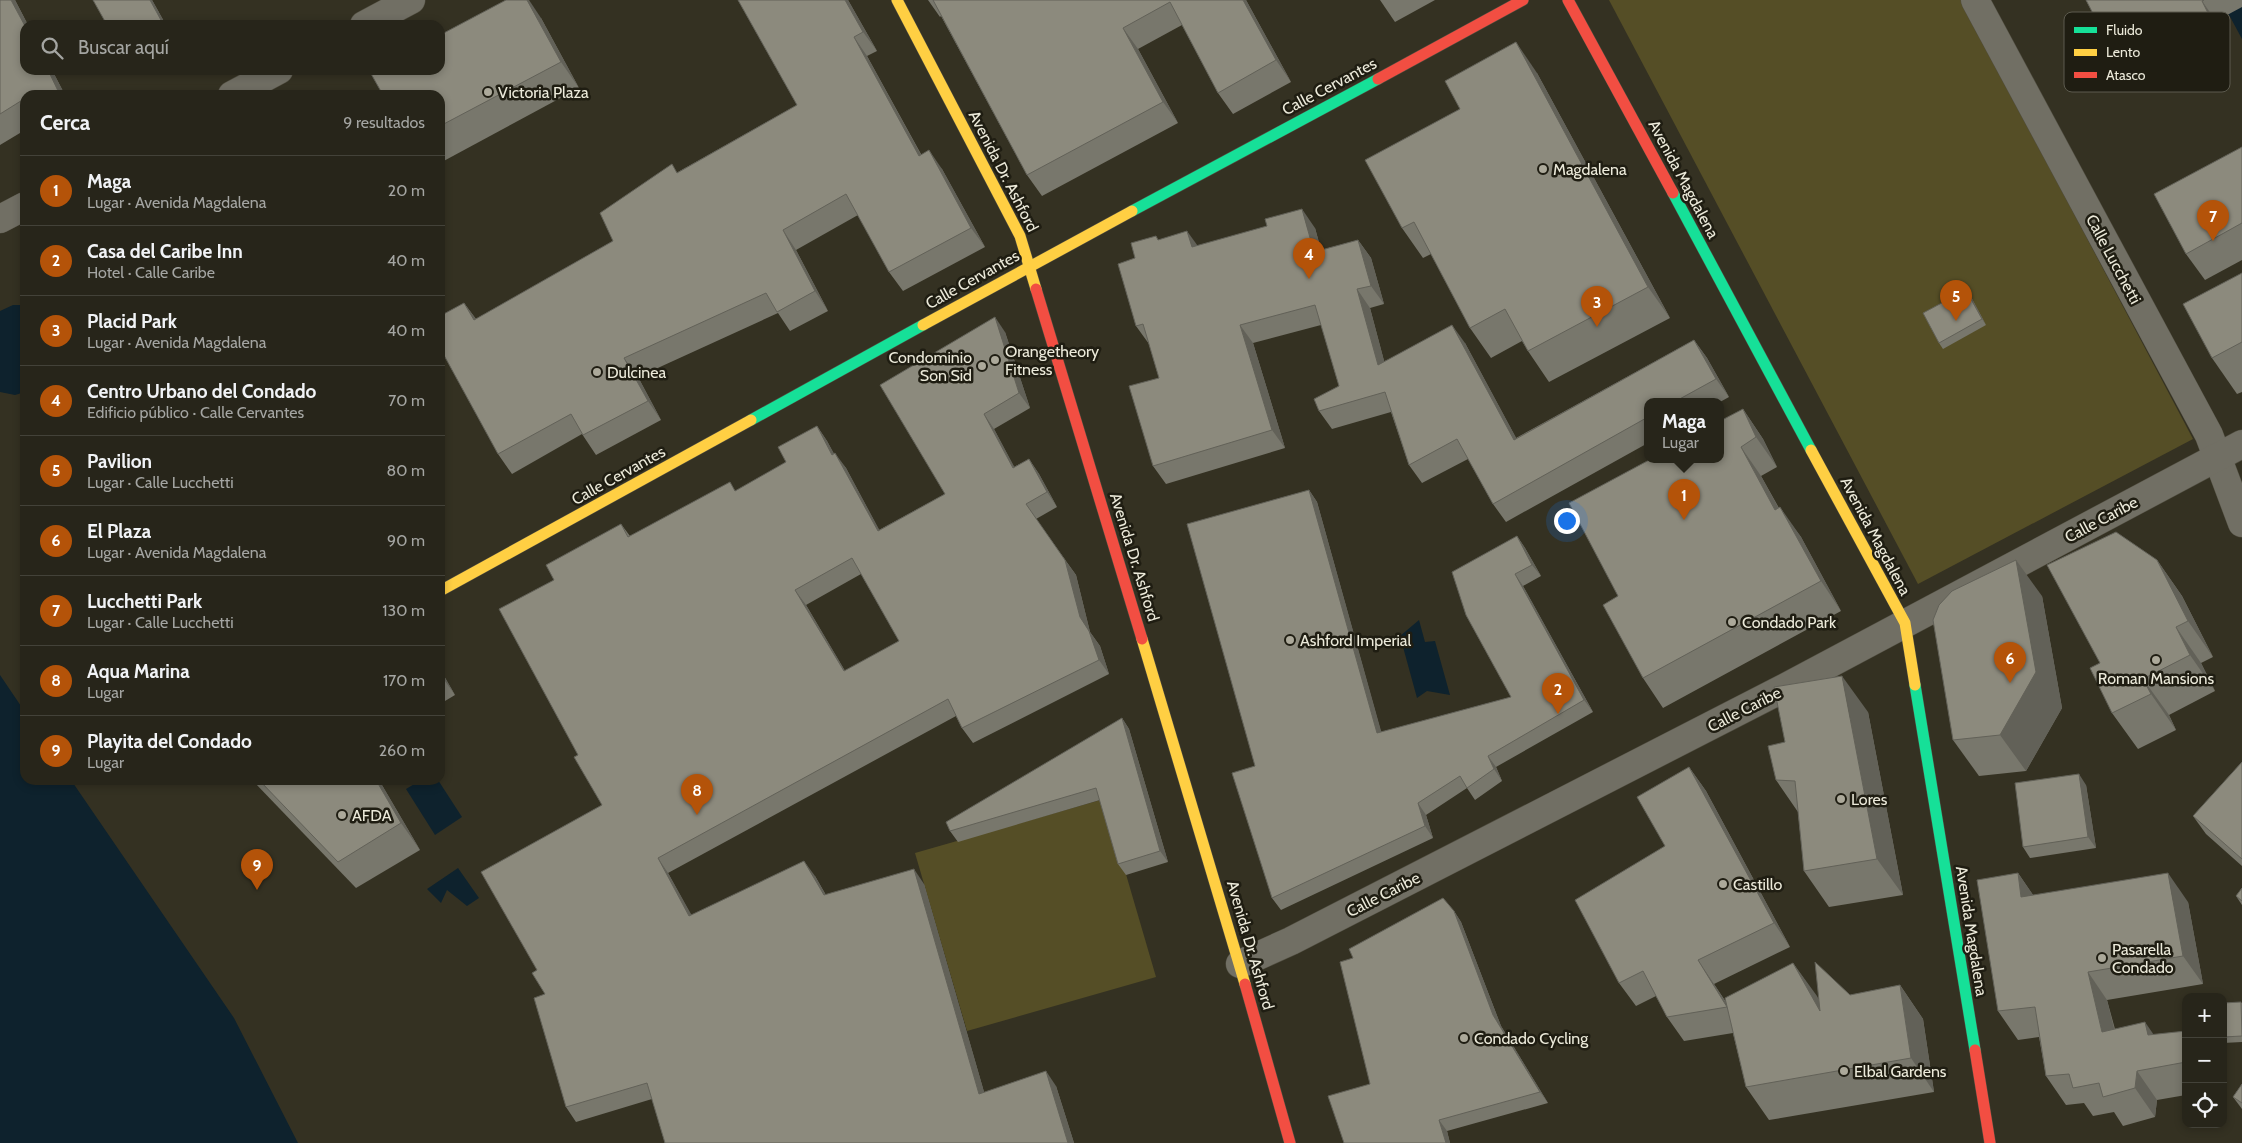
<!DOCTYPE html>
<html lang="es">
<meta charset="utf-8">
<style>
body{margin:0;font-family:Cabin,sans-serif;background:#2f2d23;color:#f1f3f6}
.controls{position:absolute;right:15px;bottom:15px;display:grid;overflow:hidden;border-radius:10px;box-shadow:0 2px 8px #0003}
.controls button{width:45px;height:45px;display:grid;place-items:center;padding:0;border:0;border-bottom:1px solid #434239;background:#27251a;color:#f1f3f6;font:25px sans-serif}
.you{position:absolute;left:1566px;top:520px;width:18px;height:18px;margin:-12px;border:4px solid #fff;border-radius:50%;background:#1a73e8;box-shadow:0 0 0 8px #1a73e833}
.badge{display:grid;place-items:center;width:32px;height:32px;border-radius:50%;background:#b45309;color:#fff;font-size:16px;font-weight:700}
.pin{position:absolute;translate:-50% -41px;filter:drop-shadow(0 1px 2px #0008)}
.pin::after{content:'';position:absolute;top:26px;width:18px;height:15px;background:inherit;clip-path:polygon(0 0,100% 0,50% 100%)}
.popup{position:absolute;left:1644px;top:398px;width:80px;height:65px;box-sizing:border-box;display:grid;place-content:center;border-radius:10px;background:#27251a;filter:drop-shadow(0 1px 4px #0005);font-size:16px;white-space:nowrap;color:#a4a5a2}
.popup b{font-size:19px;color:#f1f3f6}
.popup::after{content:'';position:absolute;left:50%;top:100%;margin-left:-10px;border:10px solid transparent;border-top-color:#27251a}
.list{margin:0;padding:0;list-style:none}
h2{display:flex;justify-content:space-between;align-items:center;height:65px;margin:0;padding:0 20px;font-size:21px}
h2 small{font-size:16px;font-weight:400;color:#a4a5a2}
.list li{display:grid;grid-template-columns:32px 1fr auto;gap:15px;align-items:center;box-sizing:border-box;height:70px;padding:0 20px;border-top:1px solid #434239}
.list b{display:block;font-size:19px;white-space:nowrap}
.list p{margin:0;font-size:16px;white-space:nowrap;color:#a4a5a2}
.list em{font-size:16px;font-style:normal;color:#a4a5a2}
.icon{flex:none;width:28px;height:28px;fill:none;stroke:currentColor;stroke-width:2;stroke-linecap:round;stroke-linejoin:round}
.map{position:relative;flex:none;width:2242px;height:1143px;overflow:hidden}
.search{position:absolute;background:#27251a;box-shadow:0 2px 8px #0003;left:20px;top:20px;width:425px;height:55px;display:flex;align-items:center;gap:12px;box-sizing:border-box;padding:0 18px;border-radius:15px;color:#a4a5a2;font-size:19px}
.panel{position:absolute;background:#27251a;box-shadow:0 2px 8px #0003;left:20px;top:90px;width:425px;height:695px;border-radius:15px}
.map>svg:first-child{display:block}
.green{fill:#554e26}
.water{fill:#0e222d}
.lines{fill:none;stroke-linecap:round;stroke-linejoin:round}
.street-casing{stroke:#514e41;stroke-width:29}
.fast-casing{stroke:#514e41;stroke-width:12}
.slow-casing{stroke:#514e41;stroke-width:12}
.jam-casing{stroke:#514e41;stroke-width:12}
.street{stroke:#716f64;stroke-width:28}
.fast{stroke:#16e098;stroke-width:11}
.slow{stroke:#ffcf43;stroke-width:11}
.jam{stroke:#f24e42;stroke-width:11}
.wall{fill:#78776c;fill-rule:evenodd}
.shaded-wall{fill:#626158}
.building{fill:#8c8a7d;stroke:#626158;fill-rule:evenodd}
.poi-dot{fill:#aca99a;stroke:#1f1d12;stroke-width:2}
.labels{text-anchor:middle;stroke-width:5;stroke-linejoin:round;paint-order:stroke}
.street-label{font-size:16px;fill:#eceada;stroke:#1f1d12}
.poi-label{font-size:16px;fill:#eceada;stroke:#1f1d12;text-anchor:start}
.key{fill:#1f1d12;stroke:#5c5a4e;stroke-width:1}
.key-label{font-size:14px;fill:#eceada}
</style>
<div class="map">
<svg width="2242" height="1143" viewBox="0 0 2242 1143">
<rect width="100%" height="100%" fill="#343122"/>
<g class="green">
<polygon points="1609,0 1961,0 2193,439 1918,584"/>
<polygon points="1104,799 1156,977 967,1031 915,853"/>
</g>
<g class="water">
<polygon points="2242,6 2242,39 2228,13"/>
<polygon points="13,305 25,305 25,392 15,395 0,392 0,311"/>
<polygon points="1419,620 1425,642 1435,641 1450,695 1427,691 1417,698 1400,636"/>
<polygon points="0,675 25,712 25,780 71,780 234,1018 298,1143 0,1143"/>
<polygon points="421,780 438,780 462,817 435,835 406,789"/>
<polygon points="458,868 479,898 467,906 447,890 441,903 427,889"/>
</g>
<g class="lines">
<defs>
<g id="street">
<polyline points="1975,0 2209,435 2242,523"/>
<polyline points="364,25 411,0"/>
<polyline points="232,95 279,70"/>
<polyline points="0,219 25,206"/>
<polyline points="1240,964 1291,941 1786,687 2242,444"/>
</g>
<g id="fast">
<polyline points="1673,193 1811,450"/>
<polyline points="1132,211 1378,79"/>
<polyline points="751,420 923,325"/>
<polyline points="1915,685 1975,1050"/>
</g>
<g id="slow">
<polyline points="897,0 1020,236 1036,289"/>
<polyline points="923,325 1132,211"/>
<polyline points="1811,450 1905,623 1915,685"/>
<polyline points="440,591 751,420"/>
<polyline points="1142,639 1245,984"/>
</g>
<g id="jam">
<polyline points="1568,0 1673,193"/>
<polyline points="1378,79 1523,0"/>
<polyline points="1036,289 1142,639"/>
<polyline points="1245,984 1290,1143"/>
<polyline points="1975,1050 1990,1143"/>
</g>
</defs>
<use href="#street" class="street-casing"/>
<use href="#fast" class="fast-casing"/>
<use href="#slow" class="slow-casing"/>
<use href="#jam" class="jam-casing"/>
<use href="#street" class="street"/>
<use href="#fast" class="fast"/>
<use href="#slow" class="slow"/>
<use href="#jam" class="jam"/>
</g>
<g class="wall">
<polygon points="0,0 15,0 28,25 25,25 25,70 52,70 65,95 25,95 25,130 0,145"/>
<polygon points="152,0 166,25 107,25"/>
<polygon points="738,0 848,0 877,51 867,56 921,154 942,169 985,247 903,291 889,272 858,215 796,250 828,311 790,331 778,313 638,377 661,420 596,455 582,434 512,474 498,454 464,303 476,319 613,241 678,172 797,105"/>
<polygon points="928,0 1246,0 1291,82 1233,114 1218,93 1182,25 1138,49 1178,123 1042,196 1027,175 941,16 940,17"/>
<polygon points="1380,0 1435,0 1395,22"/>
<polygon points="2086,0 2242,0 2242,7 2216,21 2223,35 2132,82 2118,62"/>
<polygon points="541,18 579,88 440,163 440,95"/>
<polygon points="1537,73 1670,318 1549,382 1528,351 1522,341 1491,358 1470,328 1431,254 1423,258 1402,228"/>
<polygon points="2242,147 2242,260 2205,280 2186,254"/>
<polygon points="1315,228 1321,250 1358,240 1371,258 1384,304 1370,308 1384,361 1465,343 1516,438 1694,340 1707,358 1729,397 1720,402 1720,401 1648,401 1648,443 1506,522 1493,504 1468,459 1422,483 1409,465 1391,412 1332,429 1319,411 1339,386 1321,325 1253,343 1285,448 1166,484 1153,466 1159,378 1149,344 1136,326 1135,258 1159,240 1197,246"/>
<polygon points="2242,273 2242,392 2237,394 2212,358"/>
<polygon points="1970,295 1986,325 1943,349 1939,343"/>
<path d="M1005,332L1030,408L994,429L1014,467L1029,459L1039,474L1057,507L1036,519L1076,575L1090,632L1100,646L1109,674L973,743L962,728L956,716L668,873L691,915L815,876L826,895L924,884L984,1092L1056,1086L1074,1143H665L652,1099L576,1122L566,1107L545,994L537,970L602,805L578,755L554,580L621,524L630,536L737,491L786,462L817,426L827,441L834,454L846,468L879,530L945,494ZM861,574L899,641L845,671L806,605Z"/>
<polygon points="1743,409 1763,439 1777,467 1761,476 1779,508 1801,537 1841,611 1663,708 1643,678 1618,596"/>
<polygon points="1309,490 1317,502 1381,732 1511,697 1466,615 1517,536 1525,548 1541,576 1523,586 1593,712 1496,767 1502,781 1475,800 1467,788 1426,815 1433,838 1281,910 1272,898"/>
<polygon points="2157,560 2182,596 2213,657 2201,663 2215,691 2169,715 2176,730 2138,749 2112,713 2100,663"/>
<polygon points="2042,596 2062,708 2026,771 1979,776 1953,740"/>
<polygon points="440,669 455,695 440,704"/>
<polygon points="1868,712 1903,895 1829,907 1804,871 1798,812 1776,780 1785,742"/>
<polygon points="1122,718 1129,729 1168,862 1126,875 1118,864 1100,800 958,842 950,831"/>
<polygon points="440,729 443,735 440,737"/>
<polygon points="2242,762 2242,866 2206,834 2193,816"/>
<polygon points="1689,767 1706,791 1790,947 1714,984 1726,1002 1793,963 1818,999 1850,995 1900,985 1923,1019 1934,1092 1769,1120 1746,1087 1733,1033 1684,1041 1667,1017 1656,996 1636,1006 1619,983 1665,846"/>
<polygon points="252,780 379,780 420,850 356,888"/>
<polygon points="2086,785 2096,848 2030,858 2023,847"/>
<polygon points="2018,873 2033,895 2188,902 2203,984 2107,1000 2115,1029 2154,1035 2186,1031 2186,1095 2157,1100 2155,1117 2123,1126 2114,1112 2093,1116 2084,1103 2066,1105 2046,1076 2039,1037 2018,1040 1998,1011"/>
<polygon points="2242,888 2242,905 2236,896"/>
<polygon points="1454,911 1461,922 1501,1026 1548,1103 1447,1131 1450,1143 1344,1143 1370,1084 1353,958"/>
<polygon points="2223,1003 2242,1003 2242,1042 2223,1043"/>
<polygon points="2242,1084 2242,1109 2233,1097"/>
</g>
<g class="shaded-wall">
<polygon points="11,0 15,0 28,25 25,25 25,26"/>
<polygon points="150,0 152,0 166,25 165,25 162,22"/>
<polygon points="527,0 529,0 541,18 579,88 561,62"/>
<polygon points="845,0 848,0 877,51 863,32"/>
<polygon points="1243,0 1246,0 1291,82 1276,60"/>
<polygon points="2202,1 2216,21 2223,35 2209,15"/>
<polygon points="1123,28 1138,49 1178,123 1163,102"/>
<polygon points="854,37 867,56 932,175 919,156"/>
<polygon points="1516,42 1537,73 1670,318 1648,287"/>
<polygon points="48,70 52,70 65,95 60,95"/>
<polygon points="929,150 942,169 985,247 971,228"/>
<polygon points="1302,209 1315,228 1327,271 1314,252"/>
<polygon points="783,230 796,250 828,311 815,291"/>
<polygon points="1187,231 1200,249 1192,247"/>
<polygon points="1358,240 1371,258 1384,304 1371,286"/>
<polygon points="1357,289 1370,308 1390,383 1378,365"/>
<polygon points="1966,290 1970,295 1986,325 1982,319"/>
<polygon points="464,303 478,322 474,320"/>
<polygon points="995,317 1005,332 1030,408 1019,393"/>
<polygon points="1240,325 1253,343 1285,448 1272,430"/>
<polygon points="1452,325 1465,343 1527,458 1514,440"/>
<polygon points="1694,340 1707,358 1729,397 1716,379"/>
<polygon points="624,358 638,377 661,420 648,401"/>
<polygon points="1743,409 1763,439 1777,467 1756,437"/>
<polygon points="984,414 994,429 1023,483 1013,468"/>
<polygon points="817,426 827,441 843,470 832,455"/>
<polygon points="1741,447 1761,476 1796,540 1775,510"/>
<polygon points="835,453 846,468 888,546 878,531"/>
<polygon points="1029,459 1039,474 1057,507 1047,492"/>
<polygon points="1309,490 1317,502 1385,745 1377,733"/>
<polygon points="1780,507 1801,537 1841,611 1821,581"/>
<polygon points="1517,536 1525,548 1541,576 1532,565"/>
<polygon points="1065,560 1076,575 1090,632 1100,646 1109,674 1099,660 1080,617"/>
<polygon points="2016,560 2042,596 2062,708 2026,771 2000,735"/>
<polygon points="2157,560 2182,596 2213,657 2188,621"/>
<polygon points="1515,574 1523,586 1593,712 1584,700"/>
<polygon points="795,590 806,605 854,686 844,671"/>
<polygon points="2176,627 2201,663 2215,691 2190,655"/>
<polygon points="440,669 455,695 440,674"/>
<polygon points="1842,676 1868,712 1903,895 1877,859"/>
<polygon points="2143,679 2169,715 2176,730 2151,694"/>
<polygon points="1122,718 1129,729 1168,862 1160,851"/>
<polygon points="1488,756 1496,767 1502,781 1494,769"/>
<polygon points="1689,767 1706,791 1790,947 1774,923"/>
<polygon points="2079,774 2086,785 2096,848 2088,837"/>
<polygon points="376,780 379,780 420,850 401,823"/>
<polygon points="1418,803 1426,815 1433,838 1425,826"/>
<polygon points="658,858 668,873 700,930 689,916"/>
<polygon points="804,861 815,876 834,910 824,895"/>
<polygon points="914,869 924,884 989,1109 979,1094"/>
<polygon points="2018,873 2038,902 2021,897"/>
<polygon points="2168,873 2188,902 2203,984 2183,956"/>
<polygon points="1454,911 1461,922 1501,1026 1548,1103 1540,1092 1493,1015"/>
<polygon points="1698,960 1714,984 1744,1031 1727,1007"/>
<polygon points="1793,963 1817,996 1843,1045 1820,1011"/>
<polygon points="2088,972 2107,1000 2122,1060 2102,1032"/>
<polygon points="1900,985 1923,1019 1934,1092 1911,1058"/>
<polygon points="2145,1022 2165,1051 2148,1035"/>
<polygon points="1046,1071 1056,1086 1074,1143 1068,1143"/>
<polygon points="2137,1071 2157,1100 2155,1117 2135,1088"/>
<polygon points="1439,1120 1447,1131 1450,1143 1446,1143"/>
</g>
<g class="building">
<polygon points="0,0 11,0 25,26 25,70 48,70 60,95 25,95 25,101 24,99 0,114"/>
<polygon points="93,0 150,0 162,22 157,25 107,25"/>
<polygon points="506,0 527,0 561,62 440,126 440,95 383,95 370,72 375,70 440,70 440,35"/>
<polygon points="738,0 845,0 863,32 854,37 919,156 929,150 971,228 889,272 846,194 783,230 815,291 777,312 766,293 624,358 648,401 583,435 571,414 498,454 440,348 440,316 464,303 474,320 613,241 600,213 672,164 677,173 797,105"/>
<polygon points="933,0 1243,0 1276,60 1218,93 1170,2 1123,28 1163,102 1027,175"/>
<polygon points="2086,0 2204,0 2202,1 2209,15 2118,62"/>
<polygon points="1516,42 1648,287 1528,351 1505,309 1470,328 1414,222 1402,228 1365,160 1460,109 1445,81"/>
<polygon points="2242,147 2242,223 2186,254 2154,194"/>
<polygon points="1302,209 1314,252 1358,240 1371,286 1357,289 1378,365 1452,325 1514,440 1694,340 1716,379 1676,401 1648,401 1648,417 1493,504 1457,439 1409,465 1385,392 1319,411 1314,399 1339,386 1315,305 1240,325 1272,430 1153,466 1129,386 1159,378 1143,324 1136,326 1118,264 1135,258 1131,243 1156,236 1158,240 1187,231 1192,247 1267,226 1265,219"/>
<polygon points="2242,273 2242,342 2212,358 2183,304"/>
<polygon points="1966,290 1982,319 1939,343 1923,313"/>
<path d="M995,317L1019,393L984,414L1013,468L1029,459L1047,492L1026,504L1065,560L1080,617L1089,631L1099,660L962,728L948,699L658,858L689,916L804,861L824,895L914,869L979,1094L1046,1071L1068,1143H665L647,1083L566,1107L534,998L545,994L532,973L537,970L481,872L602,805L574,757L578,755L499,609L554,580L546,565L621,524L628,537L730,482L735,491L786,462L778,447L817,426L832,455L835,453L878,531L945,494L880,385ZM852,558L899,641L844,671L795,590Z"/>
<polygon points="1743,409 1756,437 1741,447 1775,510 1780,507 1821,581 1643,678 1603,605 1618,596 1569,503 1651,459 1720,459 1720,421"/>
<polygon points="1309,490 1377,733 1511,697 1466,615 1452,572 1517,536 1532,565 1515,574 1584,700 1488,756 1494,769 1467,788 1460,776 1418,803 1425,826 1272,898 1232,773 1255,766 1187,524"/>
<polygon points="2116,532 2157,560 2188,621 2176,627 2190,655 2143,679 2151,694 2112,713 2090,668 2100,663 2047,565"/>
<polygon points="2016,560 2036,672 2000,735 1953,740 1933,620 1939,605 1952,591"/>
<polygon points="1842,676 1877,859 1804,871 1795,781 1776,780 1768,746 1785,742 1774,687"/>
<polygon points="1122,718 1160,851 1118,864 1096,788 950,831 946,822"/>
<polygon points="2242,762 2242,859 2193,816"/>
<polygon points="1689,767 1774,923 1698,960 1727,1007 1667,1017 1643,971 1619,983 1575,900 1665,846 1637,797"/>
<polygon points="2079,774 2088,837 2023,847 2015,783"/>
<polygon points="259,780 376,780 401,823 338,862"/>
<polygon points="2018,873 2021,897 2168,873 2183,956 2088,972 2102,1032 2145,1022 2148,1035 2186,1031 2186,1062 2137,1071 2135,1088 2103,1097 2099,1083 2073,1088 2069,1074 2046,1076 2035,1007 1998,1011 1977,880"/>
<polygon points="2242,888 2242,901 2236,896"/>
<polygon points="1443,898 1454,911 1493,1015 1540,1092 1439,1120 1446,1143 1344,1143 1328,1096 1370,1084 1340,962 1353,958 1349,949"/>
<polygon points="1815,962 1850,995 1900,985 1911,1058 1746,1087 1725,998 1793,963 1820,1011"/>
<polygon points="2241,1002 2242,1036 2223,1037 2223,1003"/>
<polygon points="2242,1084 2242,1103 2233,1097"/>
</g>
<g class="poi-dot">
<circle cx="488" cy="92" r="5"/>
<circle cx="1543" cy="169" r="5"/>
<circle cx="995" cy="360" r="5"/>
<circle cx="982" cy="366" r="5"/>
<circle cx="597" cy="372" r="5"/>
<circle cx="1732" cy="622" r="5"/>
<circle cx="1290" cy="640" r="5"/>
<circle cx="2156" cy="660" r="5"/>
<circle cx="1841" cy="799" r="5"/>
<circle cx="342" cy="815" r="5"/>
<circle cx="1723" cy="884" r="5"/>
<circle cx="2102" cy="958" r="5"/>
<circle cx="1464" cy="1038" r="5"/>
<circle cx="1844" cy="1071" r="5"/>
</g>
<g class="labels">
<g class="street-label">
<text transform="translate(1329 86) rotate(-28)" y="6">Calle Cervantes</text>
<text transform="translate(1004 171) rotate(63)" y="6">Avenida Dr. Ashford</text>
<text transform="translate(1684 179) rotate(62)" y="6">Avenida Magdalena</text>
<text transform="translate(2114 259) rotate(62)" y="6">Calle Lucchetti</text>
<text transform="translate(972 279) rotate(-29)" y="6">Calle Cervantes</text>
<text transform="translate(618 475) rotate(-29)" y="6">Calle Cervantes</text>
<text transform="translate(2101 519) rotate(-28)" y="6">Calle Caribe</text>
<text transform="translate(1876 536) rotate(62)" y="6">Avenida Magdalena</text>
<text transform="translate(1135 557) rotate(73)" y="6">Avenida Dr. Ashford</text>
<text transform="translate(1744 709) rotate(-27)" y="6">Calle Caribe</text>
<text transform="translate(1383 894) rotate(-27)" y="6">Calle Caribe</text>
<text transform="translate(1972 931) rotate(81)" y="6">Avenida Magdalena</text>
<text transform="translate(1251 945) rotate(74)" y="6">Avenida Dr. Ashford</text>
</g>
<g class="poi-label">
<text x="498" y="98">Victoria Plaza</text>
<text x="1553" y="175">Magdalena</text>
<text x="1005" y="357">Orangetheory<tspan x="1005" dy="18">Fitness</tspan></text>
<text x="972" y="363" text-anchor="end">Condominio<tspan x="972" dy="18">Son Sid</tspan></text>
<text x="607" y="378">Dulcinea</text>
<text x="1742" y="628">Condado Park</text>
<text x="1300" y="646">Ashford Imperial</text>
<text x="2156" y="684" text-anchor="middle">Roman Mansions</text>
<text x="1851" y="805">Lores</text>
<text x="352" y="821">AFDA</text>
<text x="1733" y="890">Castillo</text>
<text x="2112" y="955">Pasarella<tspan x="2112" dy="18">Condado</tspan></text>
<text x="1474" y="1044">Condado Cycling</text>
<text x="1854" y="1077">Elbal Gardens</text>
</g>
</g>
<rect x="2064" y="12" width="166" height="80" rx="8" class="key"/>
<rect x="2074" y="27" width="23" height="6" fill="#16e098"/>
<rect x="2074" y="49" width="23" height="7" fill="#ffcf43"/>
<rect x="2074" y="72" width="23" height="6" fill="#f24e42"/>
<g class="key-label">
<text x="2106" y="35">Fluido</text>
<text x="2106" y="57">Lento</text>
<text x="2106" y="80">Atasco</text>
</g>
</svg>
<div class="controls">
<button>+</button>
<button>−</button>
<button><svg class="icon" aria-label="locate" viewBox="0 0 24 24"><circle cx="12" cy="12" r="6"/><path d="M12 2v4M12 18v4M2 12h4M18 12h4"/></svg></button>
</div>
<div class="you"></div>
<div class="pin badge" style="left:1684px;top:520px">1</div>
<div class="popup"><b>Maga</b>Lugar</div>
<div class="pin badge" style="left:1558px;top:714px">2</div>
<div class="pin badge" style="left:1597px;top:327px">3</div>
<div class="pin badge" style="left:1309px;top:279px">4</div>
<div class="pin badge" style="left:1956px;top:321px">5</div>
<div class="pin badge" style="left:2010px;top:683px">6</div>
<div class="pin badge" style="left:2213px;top:241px">7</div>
<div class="pin badge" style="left:697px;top:815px">8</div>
<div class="pin badge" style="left:257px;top:890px">9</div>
<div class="search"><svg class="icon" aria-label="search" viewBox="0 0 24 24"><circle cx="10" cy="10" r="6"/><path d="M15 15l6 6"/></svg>Buscar aquí</div>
<section class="panel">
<h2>Cerca<small>9 resultados</small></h2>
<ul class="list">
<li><span class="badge">1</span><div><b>Maga</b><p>Lugar · Avenida Magdalena</p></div><em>20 m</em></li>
<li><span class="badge">2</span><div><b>Casa del Caribe Inn</b><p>Hotel · Calle Caribe</p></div><em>40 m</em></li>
<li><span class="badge">3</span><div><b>Placid Park</b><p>Lugar · Avenida Magdalena</p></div><em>40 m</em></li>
<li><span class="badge">4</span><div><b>Centro Urbano del Condado</b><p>Edificio público · Calle Cervantes</p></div><em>70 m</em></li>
<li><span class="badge">5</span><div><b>Pavilion</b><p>Lugar · Calle Lucchetti</p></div><em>80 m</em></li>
<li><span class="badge">6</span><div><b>El Plaza</b><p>Lugar · Avenida Magdalena</p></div><em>90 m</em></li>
<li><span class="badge">7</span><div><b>Lucchetti Park</b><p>Lugar · Calle Lucchetti</p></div><em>130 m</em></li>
<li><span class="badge">8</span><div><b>Aqua Marina</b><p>Lugar</p></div><em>170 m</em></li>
<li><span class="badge">9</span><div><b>Playita del Condado</b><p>Lugar</p></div><em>260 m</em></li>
</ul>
</section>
</div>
